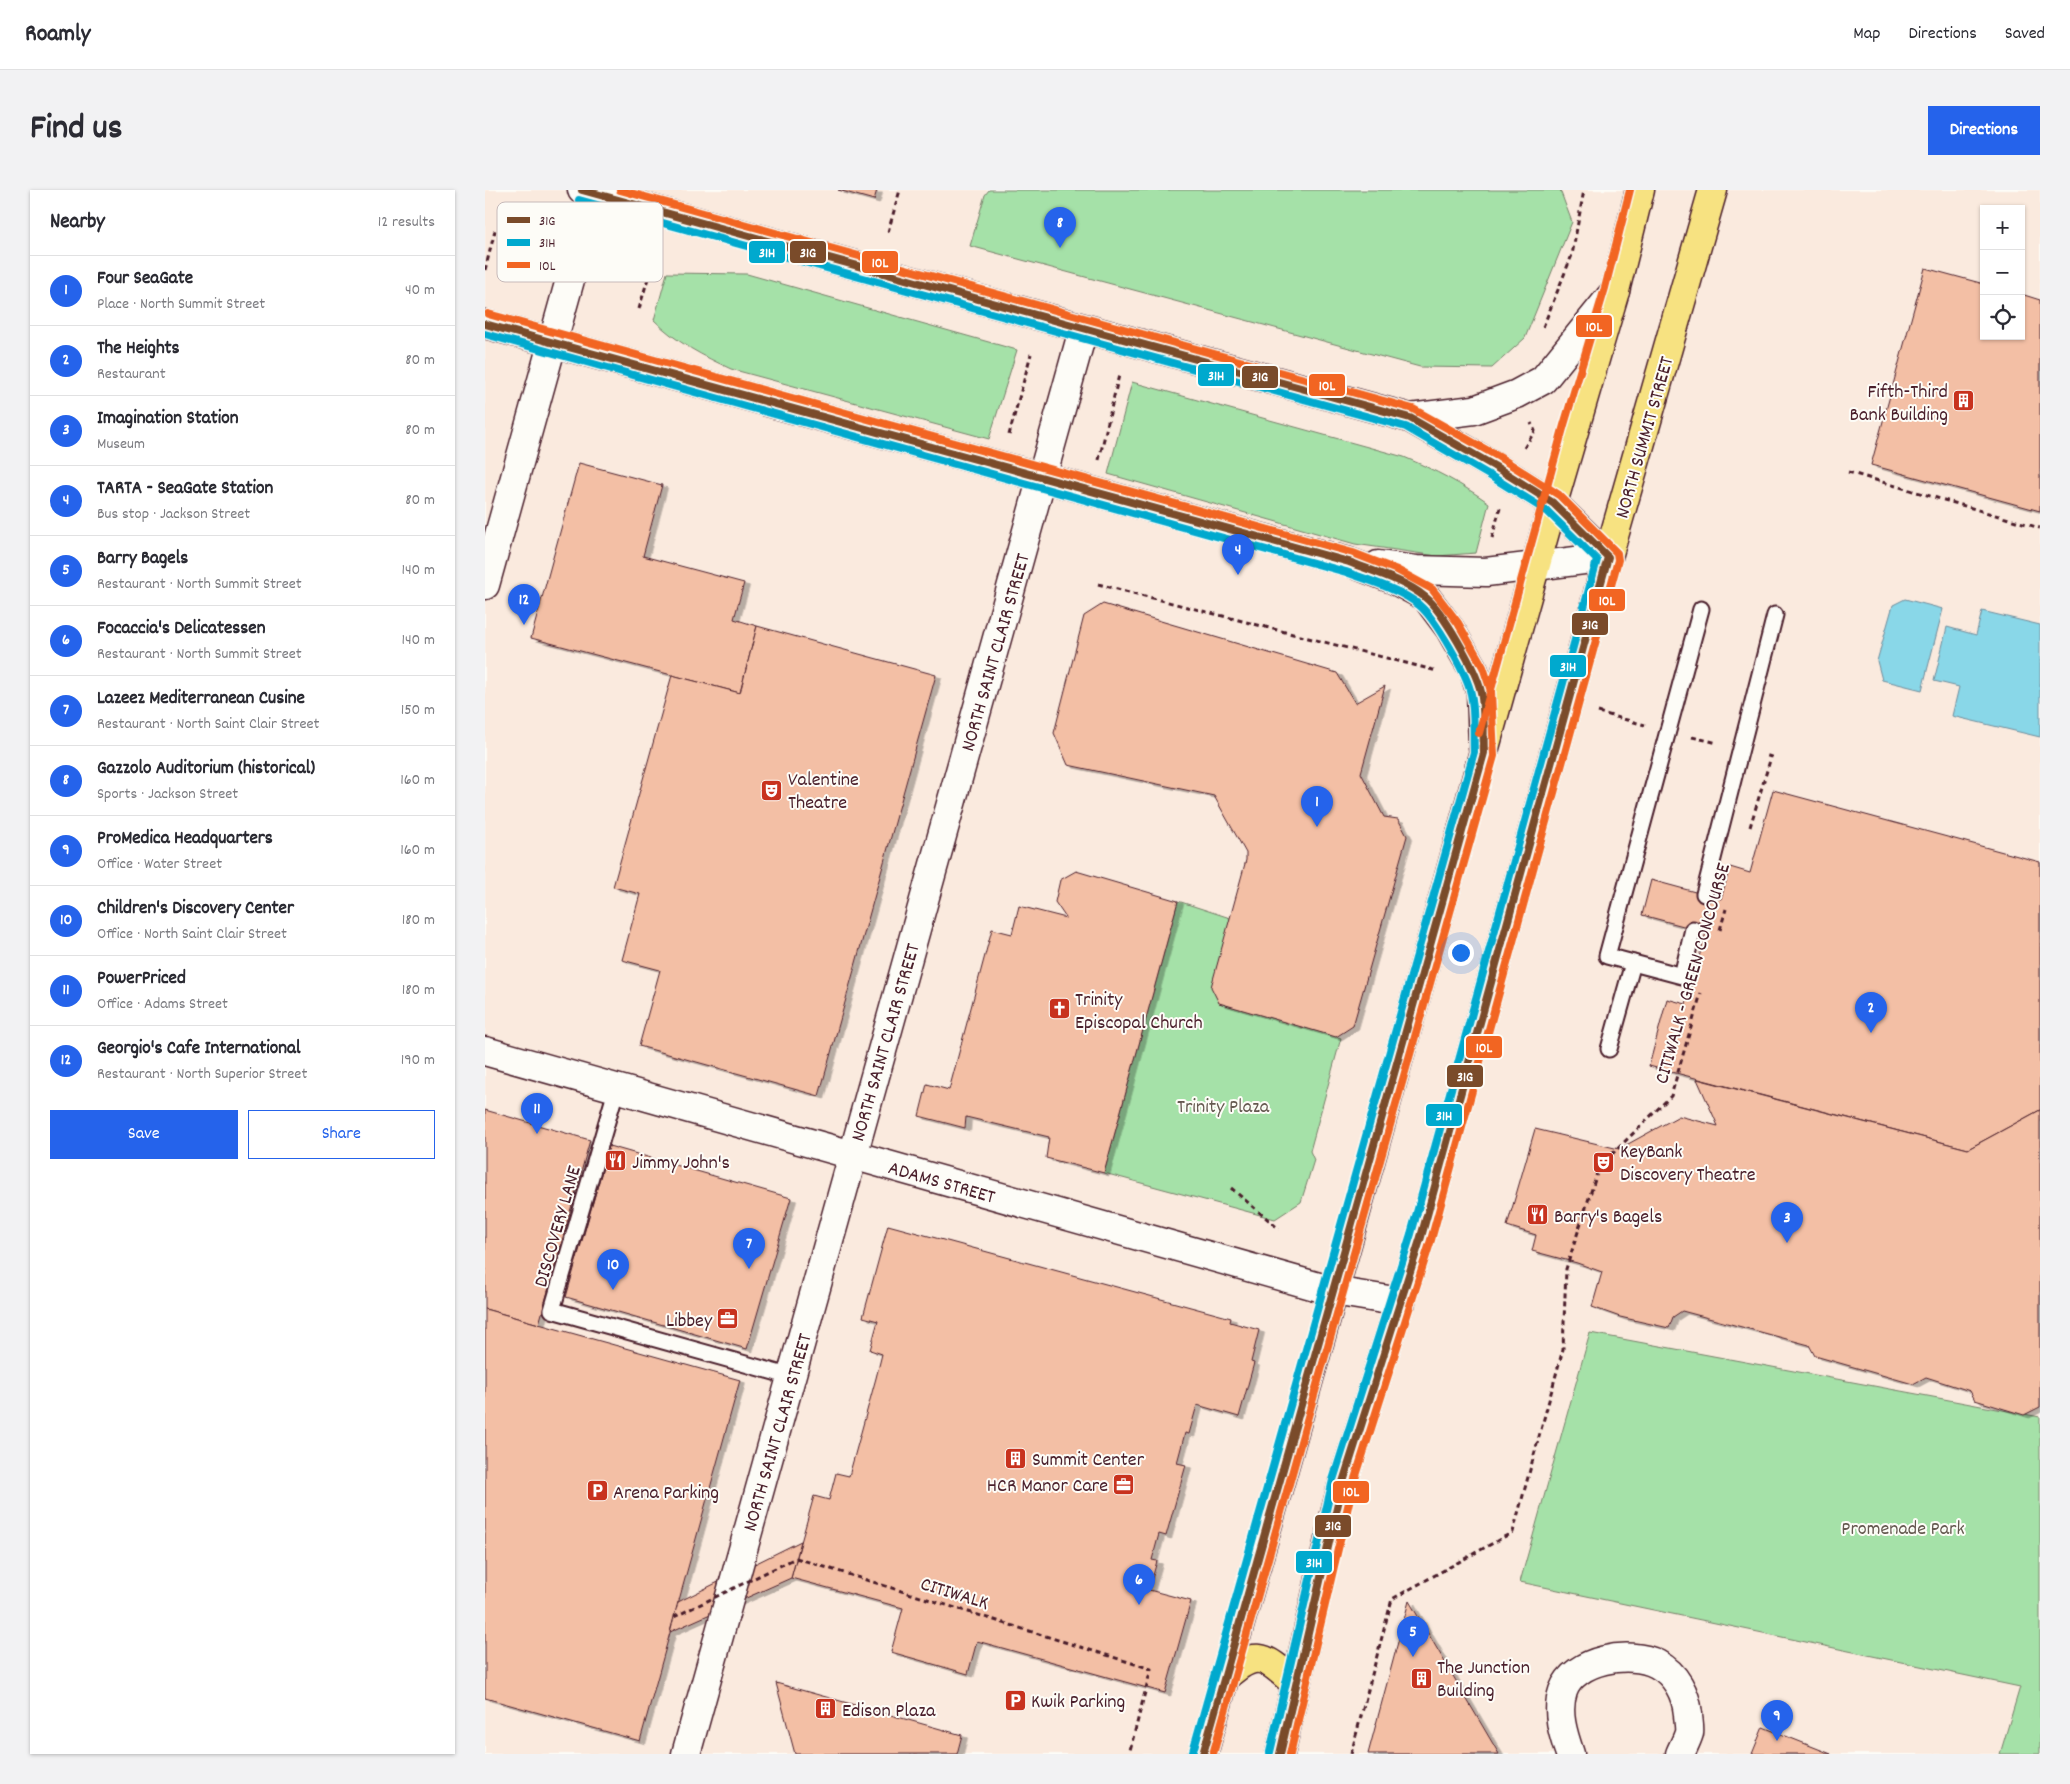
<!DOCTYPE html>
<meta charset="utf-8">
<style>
body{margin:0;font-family:Dekko,sans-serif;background:#f2f2f3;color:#2b2b33}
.controls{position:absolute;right:15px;top:15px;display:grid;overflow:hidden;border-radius:0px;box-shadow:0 1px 4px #0004}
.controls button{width:45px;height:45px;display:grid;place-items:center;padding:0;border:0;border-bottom:1px solid #e1e1e2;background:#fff;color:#2b2b33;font:25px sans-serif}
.you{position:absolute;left:975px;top:762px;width:18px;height:18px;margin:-12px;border:4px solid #fff;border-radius:50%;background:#1a73e8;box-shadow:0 0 0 8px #1a73e833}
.badge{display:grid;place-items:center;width:32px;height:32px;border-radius:50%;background:#2563eb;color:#fff;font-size:16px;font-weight:700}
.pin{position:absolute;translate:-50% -41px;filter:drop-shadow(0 1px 2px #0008)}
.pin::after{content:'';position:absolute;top:26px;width:18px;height:15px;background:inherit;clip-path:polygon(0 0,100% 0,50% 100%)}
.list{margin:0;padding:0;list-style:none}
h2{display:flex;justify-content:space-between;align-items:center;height:65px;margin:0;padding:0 20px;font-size:21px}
h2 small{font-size:16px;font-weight:400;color:#7c7c81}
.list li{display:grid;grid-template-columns:32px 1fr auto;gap:15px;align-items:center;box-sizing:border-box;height:70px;padding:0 20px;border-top:1px solid #e1e1e2}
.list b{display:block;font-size:19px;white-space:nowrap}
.list p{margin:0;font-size:16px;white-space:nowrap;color:#7c7c81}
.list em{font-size:16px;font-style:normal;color:#7c7c81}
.actions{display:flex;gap:10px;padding:15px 20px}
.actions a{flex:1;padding:11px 0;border:1px solid #2563eb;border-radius:0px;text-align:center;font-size:18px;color:#2563eb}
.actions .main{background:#2563eb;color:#fff}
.icon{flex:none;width:28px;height:28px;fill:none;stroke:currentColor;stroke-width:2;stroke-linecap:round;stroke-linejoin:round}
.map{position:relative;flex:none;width:1555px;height:1564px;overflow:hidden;border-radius:0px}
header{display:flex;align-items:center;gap:30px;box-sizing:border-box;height:70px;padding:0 25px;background:#fff;border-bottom:1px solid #e1e1e2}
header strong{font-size:24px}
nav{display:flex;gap:28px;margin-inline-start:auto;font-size:18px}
.intro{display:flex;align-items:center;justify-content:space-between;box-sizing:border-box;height:120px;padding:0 30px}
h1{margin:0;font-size:35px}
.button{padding:12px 22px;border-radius:0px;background:#2563eb;color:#fff;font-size:18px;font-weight:700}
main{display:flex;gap:30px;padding:0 30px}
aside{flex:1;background:#fff;border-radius:0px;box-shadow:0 1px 4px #0004}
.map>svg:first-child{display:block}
.built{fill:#faeade;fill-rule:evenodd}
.green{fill:#a5e1a8;stroke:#78806a}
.water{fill:#89d7e8;stroke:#708d9c}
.building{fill:#f3bfa5;stroke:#4a1f2b;filter:url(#shadow)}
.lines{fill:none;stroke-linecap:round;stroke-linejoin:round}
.service-casing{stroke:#4a1f2b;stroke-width:19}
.minor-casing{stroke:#4a1f2b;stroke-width:31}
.tertiary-casing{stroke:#4a1f2b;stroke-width:31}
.primary-casing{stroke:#4a1f2b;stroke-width:31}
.path{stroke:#4a1f2b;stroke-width:3;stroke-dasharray:5 4;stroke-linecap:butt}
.service{stroke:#fdfcf7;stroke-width:15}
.minor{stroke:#fdfcf7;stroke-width:28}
.tertiary{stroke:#fdfcf7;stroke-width:28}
.primary{stroke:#f7e281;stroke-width:28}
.path-bridge{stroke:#4a1f2b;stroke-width:3;stroke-dasharray:5 4;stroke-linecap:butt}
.bus-1-casing{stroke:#fdfcf7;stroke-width:11}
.bus-2-casing{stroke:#fdfcf7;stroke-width:11}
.bus-3-casing{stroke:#fdfcf7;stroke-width:11}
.bus-1{stroke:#7a4b2a;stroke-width:8}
.bus-2{stroke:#00a9ce;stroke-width:8}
.bus-3{stroke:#f26522;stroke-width:8}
.labels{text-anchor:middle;stroke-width:4;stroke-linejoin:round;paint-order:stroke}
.poi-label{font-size:20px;fill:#4a1f2b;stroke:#fdfcf7;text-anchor:start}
.street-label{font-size:20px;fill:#4a1f2b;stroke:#fdfcf7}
.park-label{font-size:20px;fill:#655950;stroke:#fdfcf7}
.key{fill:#fdfcf7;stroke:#c7baba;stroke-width:1}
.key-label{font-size:14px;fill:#4a1f2b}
.line-badge{stroke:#fdfcf7;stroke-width:2}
.badge-label{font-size:14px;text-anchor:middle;font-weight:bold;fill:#fff}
</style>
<header>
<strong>Roamly</strong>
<nav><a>Map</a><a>Directions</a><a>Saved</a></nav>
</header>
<div class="intro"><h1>Find us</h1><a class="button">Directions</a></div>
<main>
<aside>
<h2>Nearby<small>12 results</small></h2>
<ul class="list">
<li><span class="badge">1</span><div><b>Four SeaGate</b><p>Place · North Summit Street</p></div><em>40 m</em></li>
<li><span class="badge">2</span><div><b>The Heights</b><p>Restaurant</p></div><em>80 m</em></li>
<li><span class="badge">3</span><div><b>Imagination Station</b><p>Museum</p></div><em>80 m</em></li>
<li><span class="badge">4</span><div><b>TARTA - SeaGate Station</b><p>Bus stop · Jackson Street</p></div><em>80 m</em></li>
<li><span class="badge">5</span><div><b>Barry Bagels</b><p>Restaurant · North Summit Street</p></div><em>140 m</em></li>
<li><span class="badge">6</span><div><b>Focaccia's Delicatessen</b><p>Restaurant · North Summit Street</p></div><em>140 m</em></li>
<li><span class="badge">7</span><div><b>Lazeez Mediterranean Cusine</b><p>Restaurant · North Saint Clair Street</p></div><em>150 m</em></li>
<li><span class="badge">8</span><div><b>Gazzolo Auditorium (historical)</b><p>Sports · Jackson Street</p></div><em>160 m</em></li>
<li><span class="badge">9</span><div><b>ProMedica Headquarters</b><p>Office · Water Street</p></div><em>160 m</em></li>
<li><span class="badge">10</span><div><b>Children's Discovery Center</b><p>Office · North Saint Clair Street</p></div><em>180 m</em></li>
<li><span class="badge">11</span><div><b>PowerPriced</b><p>Office · Adams Street</p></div><em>180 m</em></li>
<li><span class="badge">12</span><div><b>Georgio's Cafe International</b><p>Restaurant · North Superior Street</p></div><em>190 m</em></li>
</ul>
<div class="actions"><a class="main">Save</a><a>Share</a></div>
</aside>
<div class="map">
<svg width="1555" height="1564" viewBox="0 0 1555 1564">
<defs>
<filter id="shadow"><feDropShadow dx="5.5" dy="3" stdDeviation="0" flood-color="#0004"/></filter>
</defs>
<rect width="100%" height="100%" fill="#fdfcf7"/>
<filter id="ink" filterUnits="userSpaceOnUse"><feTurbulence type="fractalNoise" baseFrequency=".02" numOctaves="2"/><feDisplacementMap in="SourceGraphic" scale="10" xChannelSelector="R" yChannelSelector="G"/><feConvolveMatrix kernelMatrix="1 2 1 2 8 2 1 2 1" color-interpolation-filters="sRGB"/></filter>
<g filter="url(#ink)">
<path class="built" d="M0,0H1555V1564H0ZM1499,19H1536V146H1499Z"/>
<g class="green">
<polygon points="504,0 1075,0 1087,32 1040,148 1007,178 935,177 485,56 500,5"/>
<path d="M182,83L262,84L532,160L504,249L246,179C218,166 192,153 169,130Z"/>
<path d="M647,192L919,267C950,280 977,294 1004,313L991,363L952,366L870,354L623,284Z"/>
<polygon points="693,711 745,728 734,813 856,848 825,961 829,970 816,1012 790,1029 619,983"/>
<polygon points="1105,1143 1555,1227 1555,1564 1515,1564 1535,1497 1035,1392"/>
</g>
<g class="water">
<polygon points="1420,409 1458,419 1437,500 1397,490 1392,471 1408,415"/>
<polygon points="1497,421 1555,435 1555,547 1467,526 1474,497 1449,491 1462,437 1491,445"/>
</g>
<g class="building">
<polygon points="353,0 392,0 389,10"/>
<polygon points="1440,78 1499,94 1499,146 1536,146 1536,104 1555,110 1555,321 1386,275"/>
<polygon points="94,273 177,295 158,366 259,393 249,429 272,436 255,503 46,448"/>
<polygon points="618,414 852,483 870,513 900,496 876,583 899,627 913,629 922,646 868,836 851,847 734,813 726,797 761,670 761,663 729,606 583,575 569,543 599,426"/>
<polygon points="272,436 451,485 334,906 154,856 175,780 137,770 155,704 128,697 187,485 255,503"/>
<polygon points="1288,600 1555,672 1555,920 1483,959 1164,876 1182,809 1201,814 1221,742 1157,725 1166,690 1236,709 1245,677 1265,683"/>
<polygon points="591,681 693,711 619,983 561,968 564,947 481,927 480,938 434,926 442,894 464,900 507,739 527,744 534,716 581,728 570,712 575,690"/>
<polygon points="1212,889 1483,959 1555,920 1555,1217 1539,1225 1490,1210 1485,1201 1441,1187 1428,1194 1330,1166 1324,1155 1197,1121 1188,1127 1184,1138 1135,1127 1107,1117 1117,1082 1092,1073 1047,1061 1051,1045 1022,1036 1050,939 1134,959 1194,926 1233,936"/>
<polygon points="0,920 105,950 54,1134 0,1119"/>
<polygon points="124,956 306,1008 262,1159 81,1107"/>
<polygon points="403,1035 746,1128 745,1132 774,1140 766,1172 769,1173 754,1227 712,1215 704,1244 700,1243 692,1273 701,1275 681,1346 674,1344 667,1370 672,1371 664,1400 706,1411 680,1503 492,1451 483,1484 406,1462 418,1418 306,1388 329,1306 344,1310 351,1283 364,1286 391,1188 397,1164 385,1160 393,1131 378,1127"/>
<polygon points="0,1119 255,1190 155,1551 0,1508"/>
<polygon points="316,1351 306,1388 185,1442 193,1412"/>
<polygon points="924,1411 1014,1564 883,1564"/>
<polygon points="291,1493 477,1545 472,1564 310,1564"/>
<polygon points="1278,1537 1346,1564 1267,1564"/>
</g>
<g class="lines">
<defs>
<g id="service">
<polyline points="1219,704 1290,425"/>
<polyline points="1208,739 1197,786 1122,766 1216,419"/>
<polyline points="1124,859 1148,773"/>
<polyline points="132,897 67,1120 307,1187"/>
</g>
<g id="minor">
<polyline points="201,1564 598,140"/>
<path d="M1085,1564C1078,1544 1071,1522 1078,1501C1089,1469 1145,1460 1172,1474C1191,1484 1201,1504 1203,1524C1203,1530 1205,1537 1204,1543C1202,1550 1198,1557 1195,1564"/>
</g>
<g id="tertiary">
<polyline points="97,0 925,228 1009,276 1068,313 1123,367"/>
<polyline points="0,134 864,372 908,389 941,407 965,439 989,481 996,503 998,557"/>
<polyline points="925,228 989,220 1032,204 1058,190 1130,101"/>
<polyline points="893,375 931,380 1001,382 1123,367"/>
<polyline points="0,395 110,0"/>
<polyline points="0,861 848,1101 916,1112"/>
</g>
<g id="primary">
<path d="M739,1488C773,1457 780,1467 811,1494"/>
<polyline points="718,1564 869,1029 1068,313 1130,101 1155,0"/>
<polyline points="795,1564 848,1332 858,1292 936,1047 1123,367 1228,0"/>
</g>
</defs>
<use href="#service" class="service-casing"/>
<use href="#minor" class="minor-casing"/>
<use href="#tertiary" class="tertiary-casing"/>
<use href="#primary" class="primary-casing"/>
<g class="path">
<polyline points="403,42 415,0"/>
<polyline points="0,80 11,37"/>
<polyline points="154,119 166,78"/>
<polyline points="1058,137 1087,65 1099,0"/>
<polyline points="524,245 546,164"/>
<polyline points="1039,258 1050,241 1046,233"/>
<polyline points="614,270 634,185"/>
<polyline points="1363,282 1555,338"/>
<polyline points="1007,348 1015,318"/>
<polyline points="613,394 952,481"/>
<polyline points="1113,522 1160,535"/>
<polyline points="1207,547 1233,553"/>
<polyline points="1265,637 1286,567 1280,565"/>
<polyline points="1235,740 1241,719"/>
<polyline points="746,998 794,1039"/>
<polyline points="311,1368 666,1479 644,1564"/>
<polyline points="866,1564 907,1409 1028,1342 1078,1159 1081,1079 1114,977 1186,906 1216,803"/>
</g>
<use href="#service" class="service"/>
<use href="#minor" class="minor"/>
<use href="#tertiary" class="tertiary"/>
<use href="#primary" class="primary"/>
<polyline class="path-bridge" points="189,1427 311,1368"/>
<defs>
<g id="bus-1">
<polyline points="97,0 925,228 1009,276 1068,313 1123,367 936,1047 858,1292 795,1564"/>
<path d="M0,134L864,372C887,381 921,391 940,407C958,421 991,480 996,502C1000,521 998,543 999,563L718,1564"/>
</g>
<g id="bus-2">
<polyline points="94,10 921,237 1004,285 1062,321 1112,370 926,1044 848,1290 785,1562"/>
<path d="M0,144L861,382C881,389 919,401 934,415C950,428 982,484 986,504C990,522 988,543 989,562L708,1561"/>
</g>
<g id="bus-3">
<polyline points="135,0 928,219 1014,267 1074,305 1132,363 1133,370 946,1050 868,1295 805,1564"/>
<polyline points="3,124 868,363 912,380 947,399 973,433 998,477 1006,501 1009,566 728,1564"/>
<polyline points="994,543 1079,235 1120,98 1145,0"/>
</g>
</defs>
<use href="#bus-1" class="bus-1-casing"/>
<use href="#bus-2" class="bus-2-casing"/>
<use href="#bus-3" class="bus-3-casing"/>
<use href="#bus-1" class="bus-1"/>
<use href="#bus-2" class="bus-2"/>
<use href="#bus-3" class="bus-3"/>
</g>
</g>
<defs>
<symbol id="building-square" viewBox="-11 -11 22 22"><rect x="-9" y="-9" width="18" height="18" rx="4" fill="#c8321e" stroke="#fdfcf7"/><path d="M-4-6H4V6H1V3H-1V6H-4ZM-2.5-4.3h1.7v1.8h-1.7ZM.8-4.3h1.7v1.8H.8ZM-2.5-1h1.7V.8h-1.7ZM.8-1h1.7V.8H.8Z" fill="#fff"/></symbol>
<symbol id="theatre-square" viewBox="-11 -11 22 22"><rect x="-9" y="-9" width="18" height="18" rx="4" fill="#c8321e" stroke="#fdfcf7"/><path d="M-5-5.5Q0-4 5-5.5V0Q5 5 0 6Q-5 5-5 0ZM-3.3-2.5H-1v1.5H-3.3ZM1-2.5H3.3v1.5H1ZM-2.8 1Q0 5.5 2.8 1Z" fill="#fff"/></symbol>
<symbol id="church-square" viewBox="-11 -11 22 22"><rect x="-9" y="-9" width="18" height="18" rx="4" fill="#c8321e" stroke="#fdfcf7"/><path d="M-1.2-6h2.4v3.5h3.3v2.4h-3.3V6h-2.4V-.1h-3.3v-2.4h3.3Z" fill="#fff"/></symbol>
<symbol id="restaurant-square" viewBox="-11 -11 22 22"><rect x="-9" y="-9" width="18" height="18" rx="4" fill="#c8321e" stroke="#fdfcf7"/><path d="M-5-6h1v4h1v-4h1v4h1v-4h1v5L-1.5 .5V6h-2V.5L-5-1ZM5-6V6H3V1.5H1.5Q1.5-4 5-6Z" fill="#fff"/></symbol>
<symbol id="office-square" viewBox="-11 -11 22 22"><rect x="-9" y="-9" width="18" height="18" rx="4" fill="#c8321e" stroke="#fdfcf7"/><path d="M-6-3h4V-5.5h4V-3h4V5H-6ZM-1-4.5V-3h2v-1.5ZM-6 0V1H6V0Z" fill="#fff"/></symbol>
<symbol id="parking-square" viewBox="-11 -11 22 22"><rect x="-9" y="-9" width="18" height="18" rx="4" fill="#c8321e" stroke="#fdfcf7"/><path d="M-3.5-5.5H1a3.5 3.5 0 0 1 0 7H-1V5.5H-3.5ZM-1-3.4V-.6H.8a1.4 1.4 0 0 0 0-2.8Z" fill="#fff"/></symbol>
</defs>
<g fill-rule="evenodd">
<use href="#building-square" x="1466" y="198" width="25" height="25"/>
<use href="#theatre-square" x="274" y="588" width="25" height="25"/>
<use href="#church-square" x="562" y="806" width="25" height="25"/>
<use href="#restaurant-square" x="118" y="958" width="25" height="25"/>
<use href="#theatre-square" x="1106" y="960" width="25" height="25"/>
<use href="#restaurant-square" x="1040" y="1012" width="25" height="25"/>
<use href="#office-square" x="230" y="1116" width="25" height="25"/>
<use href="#building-square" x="518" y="1256" width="25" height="25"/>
<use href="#office-square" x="626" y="1282" width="25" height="25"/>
<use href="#parking-square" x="100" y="1288" width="25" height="25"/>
<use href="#building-square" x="924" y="1476" width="25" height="25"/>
<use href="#parking-square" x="518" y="1498" width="25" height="25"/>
<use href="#building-square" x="328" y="1506" width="25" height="25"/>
</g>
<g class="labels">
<g class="poi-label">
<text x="1463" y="207" text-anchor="end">Fifth-Third<tspan x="1463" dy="23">Bank Building</tspan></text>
<text x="303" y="595">Valentine<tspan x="303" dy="23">Theatre</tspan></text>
<text x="590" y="815">Trinity<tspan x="590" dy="23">Episcopal Church</tspan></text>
<text x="1135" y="967">KeyBank<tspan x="1135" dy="23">Discovery Theatre</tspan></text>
<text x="147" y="978">Jimmy John's</text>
<text x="1069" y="1032">Barry's Bagels</text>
<text x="227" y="1136" text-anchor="end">Libbey</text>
<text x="547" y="1275">Summit Center</text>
<text x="623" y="1301" text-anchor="end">HCR Manor Care</text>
<text x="128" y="1308">Arena Parking</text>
<text x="952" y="1483">The Junction<tspan x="952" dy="23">Building</tspan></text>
<text x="546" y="1517">Kwik Parking</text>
<text x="357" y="1526">Edison Plaza</text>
</g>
<g class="street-label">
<text transform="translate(1158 247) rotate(-74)" y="7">NORTH SUMMIT STREET</text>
<text transform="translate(509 462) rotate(-74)" y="7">NORTH SAINT CLAIR STREET</text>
<text transform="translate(1206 783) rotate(-74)" y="7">CITIWALK - GREEN CONCOURSE</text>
<text transform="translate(399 852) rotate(-74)" y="7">NORTH SAINT CLAIR STREET</text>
<text transform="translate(457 991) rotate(16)" y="7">ADAMS STREET</text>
<text transform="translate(71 1036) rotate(-74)" y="7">DISCOVERY LANE</text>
<text transform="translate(291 1242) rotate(-74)" y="7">NORTH SAINT CLAIR STREET</text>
<text transform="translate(470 1402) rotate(17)" y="7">CITIWALK</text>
</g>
<g class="park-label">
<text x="738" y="922">Trinity Plaza</text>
<text x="1418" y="1344">Promenade Park</text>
</g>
</g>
<rect x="12" y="12" width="166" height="80" rx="8" class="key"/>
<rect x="22" y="27" width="23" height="6" fill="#7a4b2a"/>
<rect x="22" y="49" width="23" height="7" fill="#00a9ce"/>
<rect x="22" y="72" width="23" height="6" fill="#f26522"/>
<g class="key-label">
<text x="54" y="35">31G</text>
<text x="54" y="57">31H</text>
<text x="54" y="80">10L</text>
</g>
<g class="line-badge">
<rect x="263" y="50" width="38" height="24" rx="5" fill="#00a9ce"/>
<rect x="304" y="50" width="38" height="24" rx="5" fill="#7a4b2a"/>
<rect x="376" y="60" width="38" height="24" rx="5" fill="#f26522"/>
<rect x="1090" y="124" width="38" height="24" rx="5" fill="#f26522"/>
<rect x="712" y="173" width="38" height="24" rx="5" fill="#00a9ce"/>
<rect x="756" y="175" width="38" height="24" rx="5" fill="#7a4b2a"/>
<rect x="823" y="183" width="38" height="24" rx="5" fill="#f26522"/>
<rect x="1103" y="398" width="38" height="24" rx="5" fill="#f26522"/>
<rect x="1086" y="422" width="38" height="24" rx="5" fill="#7a4b2a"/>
<rect x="1064" y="464" width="38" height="24" rx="5" fill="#00a9ce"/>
<rect x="980" y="845" width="38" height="24" rx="5" fill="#f26522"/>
<rect x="961" y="874" width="38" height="24" rx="5" fill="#7a4b2a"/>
<rect x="940" y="913" width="38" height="24" rx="5" fill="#00a9ce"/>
<rect x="847" y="1290" width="38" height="24" rx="5" fill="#f26522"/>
<rect x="829" y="1324" width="38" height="24" rx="5" fill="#7a4b2a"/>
<rect x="810" y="1360" width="38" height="24" rx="5" fill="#00a9ce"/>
</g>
<g class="badge-label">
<text x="282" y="67">31H</text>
<text x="323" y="67">31G</text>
<text x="395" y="77">10L</text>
<text x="1109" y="141">10L</text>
<text x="731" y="190">31H</text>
<text x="775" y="191">31G</text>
<text x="842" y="200">10L</text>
<text x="1122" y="415">10L</text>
<text x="1105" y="439">31G</text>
<text x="1083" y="481">31H</text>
<text x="999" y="862">10L</text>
<text x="980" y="891">31G</text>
<text x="959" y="930">31H</text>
<text x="866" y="1306">10L</text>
<text x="848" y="1340">31G</text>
<text x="829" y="1377">31H</text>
</g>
</svg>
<div class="controls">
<button>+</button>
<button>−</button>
<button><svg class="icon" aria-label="locate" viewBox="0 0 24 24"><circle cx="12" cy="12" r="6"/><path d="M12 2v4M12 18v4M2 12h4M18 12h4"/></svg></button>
</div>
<div class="you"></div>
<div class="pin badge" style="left:832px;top:637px">1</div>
<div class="pin badge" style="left:1386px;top:843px">2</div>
<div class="pin badge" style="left:1302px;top:1053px">3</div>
<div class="pin badge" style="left:753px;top:385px">4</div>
<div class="pin badge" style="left:928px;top:1467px">5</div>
<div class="pin badge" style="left:654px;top:1415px">6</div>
<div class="pin badge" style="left:264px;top:1079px">7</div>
<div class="pin badge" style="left:575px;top:58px">8</div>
<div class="pin badge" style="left:1292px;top:1551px">9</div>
<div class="pin badge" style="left:128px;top:1100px">10</div>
<div class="pin badge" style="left:52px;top:944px">11</div>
<div class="pin badge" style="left:39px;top:435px">12</div>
</div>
</main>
